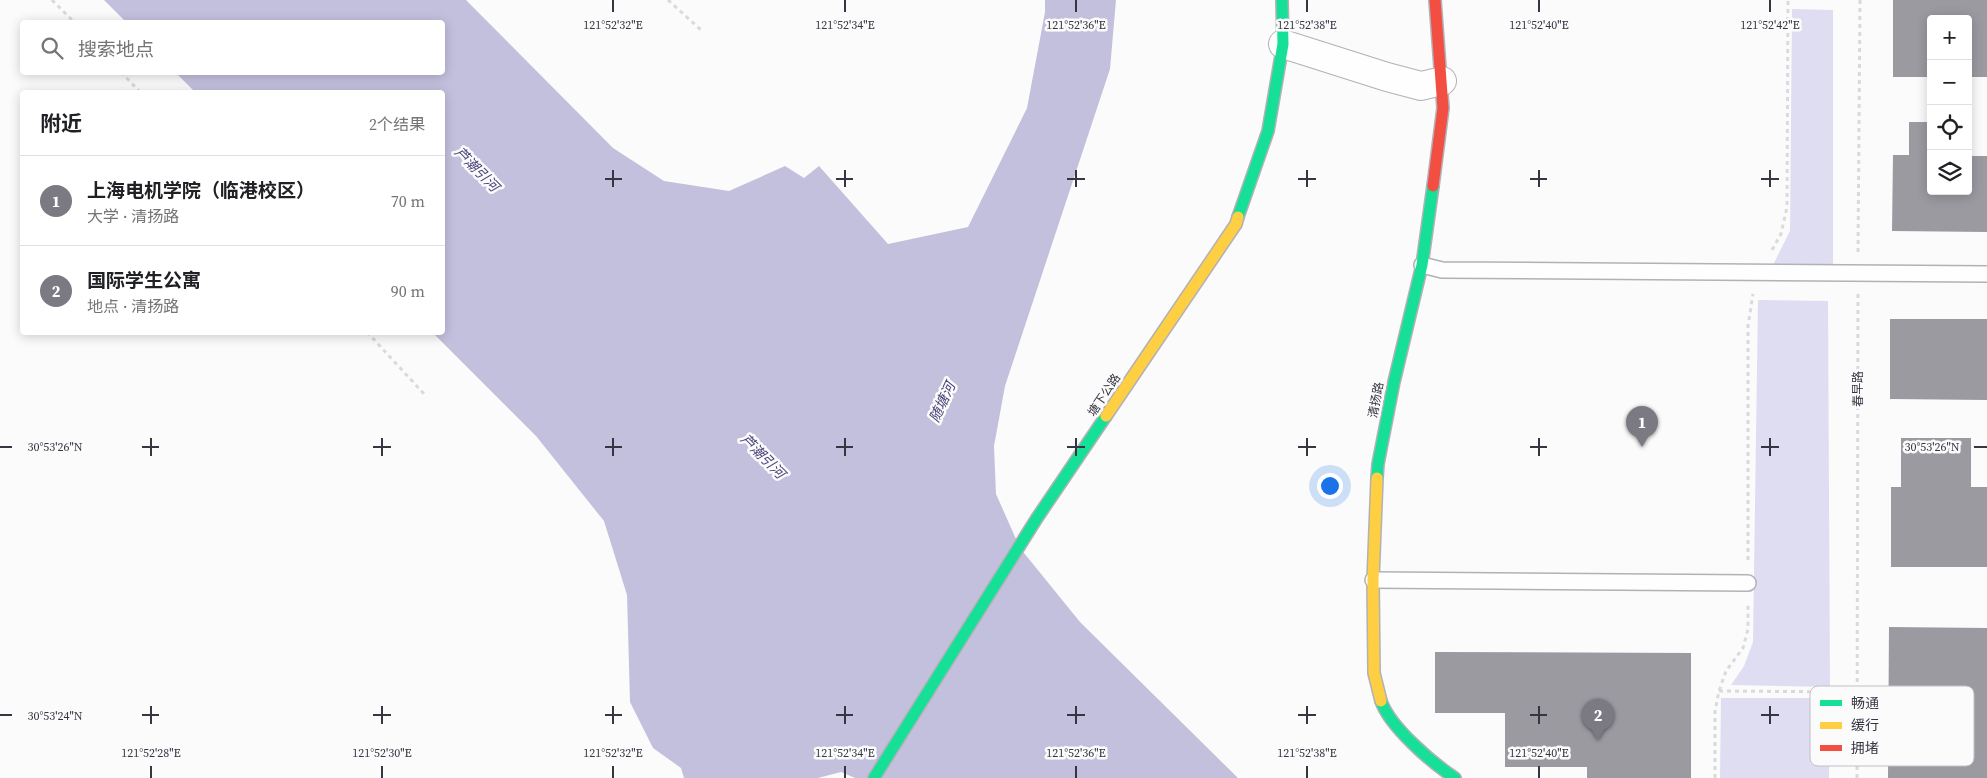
<!DOCTYPE html>
<html lang="zh">
<meta charset="utf-8">
<style>
body{margin:0;font-family:"Source Serif 4","Noto Sans SC",serif;background:#f6f6f6;color:#202124}
.controls{position:absolute;right:15px;top:15px;display:grid;overflow:hidden;border-radius:5px;box-shadow:0 2px 12px #0003}
.controls button{width:45px;height:45px;display:grid;place-items:center;padding:0;border:0;border-bottom:1px solid #e0e0e0;background:#fff;color:#202124;font:25px sans-serif}
.you{position:absolute;left:1329px;top:485px;width:18px;height:18px;margin:-12px;border:4px solid #fff;border-radius:50%;background:#1a73e8;box-shadow:0 0 0 8px #1a73e833}
.badge{display:grid;place-items:center;width:32px;height:32px;border-radius:50%;background:#7b7a83;color:#fff;font-size:16px;font-weight:700}
.pin{position:absolute;translate:-50% -41px;filter:drop-shadow(0 1px 2px #0008)}
.pin::after{content:'';position:absolute;top:26px;width:18px;height:15px;background:inherit;clip-path:polygon(0 0,100% 0,50% 100%)}
.list{margin:0;padding:0;list-style:none}
h2{display:flex;justify-content:space-between;align-items:center;height:65px;margin:0;padding:0 20px;font-size:21px}
h2 small{font-size:16px;font-weight:400;color:#757577}
.list li{display:grid;grid-template-columns:32px 1fr auto;gap:15px;align-items:center;box-sizing:border-box;height:90px;padding:0 20px;border-top:1px solid #e0e0e0}
.list b{display:block;font-size:19px;white-space:nowrap}
.list p{margin:0;font-size:16px;white-space:nowrap;color:#757577}
.list em{font-size:16px;font-style:normal;color:#757577}
.icon{flex:none;width:28px;height:28px;fill:none;stroke:currentColor;stroke-width:2;stroke-linecap:round;stroke-linejoin:round}
.map{position:relative;flex:none;width:1987px;height:778px;overflow:hidden}
.search{position:absolute;background:#fff;box-shadow:0 2px 12px #0003;left:20px;top:20px;width:425px;height:55px;display:flex;align-items:center;gap:12px;box-sizing:border-box;padding:0 18px;border-radius:5px;color:#757577;font-size:19px}
.panel{position:absolute;background:#fff;box-shadow:0 2px 12px #0003;left:20px;top:90px;width:425px;height:245px;border-radius:5px}
.map>svg:first-child{display:block}
.green{fill:#dfddf2}
.water{fill:#c3c0de}
.building{fill:#9b9aa1}
.lines{fill:none;stroke-linecap:round;stroke-linejoin:round}
.lane-casing{stroke:#b1b1b7;stroke-width:18}
.street-casing{stroke:#b1b1b7;stroke-width:30}
.fast-casing{stroke:#b1b1b7;stroke-width:14}
.slow-casing{stroke:#b1b1b7;stroke-width:14}
.jam-casing{stroke:#b1b1b7;stroke-width:14}
.path{stroke:#dadadc;stroke-width:3;stroke-dasharray:4 4;stroke-linecap:butt}
.lane{stroke:#fefefe;stroke-width:15}
.street{stroke:#fefefe;stroke-width:28}
.fast{stroke:#16e098;stroke-width:11}
.slow{stroke:#ffcf43;stroke-width:11}
.jam{stroke:#f24e42;stroke-width:11}
.ticks{fill:none;stroke:#363542;stroke-width:2}
.labels{text-anchor:middle;stroke-width:5;stroke-linejoin:round;paint-order:stroke}
.street-label{font-size:12px;fill:#363542;stroke:#fbfbfb}
.water-label{font-size:14px;font-style:italic;fill:#4b4179;stroke:#fbfbfb}
.key{fill:#fbfbfb;stroke:#c0c0c4;stroke-width:1}
.key-label{font-size:14px;fill:#363542}
.ticks-label{font-size:12px;text-anchor:middle;fill:#363542;stroke:#fbfbfb;stroke-width:5;stroke-linejoin:round;paint-order:stroke}
</style>
<div class="map">
<svg width="1987" height="778" viewBox="0 0 1987 778">
<rect width="100%" height="100%" fill="#fbfbfb"/>
<g class="green">
<polygon points="1792,9 1833,10 1833,265 1773,265 1790,231"/>
<polygon points="1758,300 1828,301 1830,687 1731,685 1744,666 1753,642"/>
<polygon points="1721,698 1830,698 1829,778 1720,778"/>
</g>
<polygon class="water" points="104,0 466,0 613,148 664,181 729,191 785,166 804,178 819,166 888,244 968,227 1027,108 1045,12 1045,0 1116,0 1110,69 1005,386 994,446 996,494 1020,548 1080,622 1238,778 855,778 841,772 818,778 684,778 681,768 653,748 630,702 627,595 604,521 536,436 433,333 442,332 442,92 195,92 176,73 442,72 442,22 126,22"/>
<g class="building">
<polygon points="1893,0 1987,0 1987,77 1968,77 1968,19 1931,19 1931,77 1893,77"/>
<polygon points="1909,122 1931,122 1931,191 1968,191 1968,156 1987,156 1987,232 1892,231 1893,155 1909,155"/>
<polygon points="1890,319 1987,319 1987,400 1890,399"/>
<polygon points="1901,438 1971,438 1971,487 1987,487 1987,567 1891,567 1891,487 1901,487"/>
<polygon points="1889,627 1987,628 1987,778 1888,778"/>
<polygon points="1435,652 1691,653 1691,778 1587,778 1587,767 1505,767 1505,713 1435,713"/>
</g>
<g class="lines">
<defs>
<g id="lane">
<polyline points="1422,265 1442,270 1987,274"/>
<polyline points="1373,580 1748,583"/>
</g>
<polyline id="street" points="1283,44 1387,77 1421,86 1442,81"/>
<g id="fast">
<polyline points="1238,217 1268,131 1283,44 1282,0"/>
<polyline points="1377,478 1378,464 1394,382 1422,265 1433,186"/>
<path d="M1381,701C1390,727 1432,763 1455,778"/>
<polyline points="874,778 1037,518 1106,416"/>
</g>
<g id="slow">
<polyline points="1106,416 1236,224 1238,217"/>
<polyline points="1377,478 1373,580 1374,673 1381,701"/>
</g>
<polyline id="jam" points="1433,186 1443,108 1435,0"/>
</defs>
<use href="#lane" class="lane-casing"/>
<use href="#street" class="street-casing"/>
<use href="#fast" class="fast-casing"/>
<use href="#slow" class="slow-casing"/>
<use href="#jam" class="jam-casing"/>
<g class="path">
<polyline points="52,0 74,22"/>
<polyline points="668,0 701,30"/>
<polyline points="121,72 140,92"/>
<polyline points="1772,250 1781,234 1787,207 1788,0"/>
<polyline points="1858,252 1860,0"/>
<polyline points="367,332 425,395"/>
<polyline points="1748,560 1748,326 1753,294"/>
<polyline points="1719,691 1857,692"/>
<polyline points="1715,778 1715,711 1719,691 1726,671 1743,648 1748,629 1748,604"/>
<polyline points="1857,778 1858,294"/>
</g>
<use href="#lane" class="lane"/>
<use href="#street" class="street"/>
<use href="#fast" class="fast"/>
<use href="#slow" class="slow"/>
<use href="#jam" class="jam"/>
</g>
<path class="ticks" d="M613,0V12M845,0V12M1076,0V12M1307,0V12M1539,0V12M1770,0V12M613,170V187M845,170V187M1076,170V187M1307,170V187M1539,170V187M1770,170V187M605,179H622M836,179H853M1067,179H1085M1298,179H1316M1530,179H1547M1761,179H1779M151,438V456M382,438V456M613,438V456M845,438V456M1076,438V456M1307,438V456M1539,438V456M1770,438V456M0,447H12M142,447H159M373,447H391M605,447H622M836,447H853M1067,447H1085M1298,447H1316M1530,447H1547M1761,447H1779M1974,447H1987M151,706V724M382,706V724M613,706V724M845,706V724M1076,706V724M1307,706V724M1539,706V724M1770,706V724M0,715H12M142,715H159M373,715H391M605,715H622M836,715H853M1067,715H1085M1298,715H1316M1530,715H1547M1761,715H1779M151,766V778M382,766V778M613,766V778M845,766V778M1076,766V778M1307,766V778M1539,766V778"/>
<g class="labels">
<g class="street-label">
<text transform="translate(1858 389) rotate(-90)" y="4">春早路</text>
<text transform="translate(1104 395) rotate(-56)" y="4">塘下公路</text>
<text transform="translate(1376 400) rotate(-79)" y="4">清扬路</text>
</g>
<g class="water-label">
<text transform="translate(477 169) rotate(45)" y="5">芦潮引河</text>
<text transform="translate(942 402) rotate(-65)" y="5">随塘河</text>
<text transform="translate(763 456) rotate(45)" y="5">芦潮引河</text>
</g>
</g>
<rect x="1810" y="686" width="164" height="80" rx="8" class="key"/>
<rect x="1820" y="700" width="22" height="6" fill="#16e098"/>
<rect x="1820" y="722" width="22" height="7" fill="#ffcf43"/>
<rect x="1820" y="745" width="22" height="6" fill="#f24e42"/>
<g class="key-label">
<text x="1851" y="708">畅通</text>
<text x="1851" y="730">缓行</text>
<text x="1851" y="753">拥堵</text>
</g>
<g class="ticks-label">
<text x="613" y="29">121°52'32"E</text>
<text x="845" y="29">121°52'34"E</text>
<text x="1076" y="29">121°52'36"E</text>
<text x="1307" y="29">121°52'38"E</text>
<text x="1539" y="29">121°52'40"E</text>
<text x="1770" y="29">121°52'42"E</text>
<text x="55" y="451">30°53'26"N</text>
<text x="1932" y="451">30°53'26"N</text>
<text x="55" y="720">30°53'24"N</text>
<text x="151" y="757">121°52'28"E</text>
<text x="382" y="757">121°52'30"E</text>
<text x="613" y="757">121°52'32"E</text>
<text x="845" y="757">121°52'34"E</text>
<text x="1076" y="757">121°52'36"E</text>
<text x="1307" y="757">121°52'38"E</text>
<text x="1539" y="757">121°52'40"E</text>
</g>
</svg>
<div class="controls">
<button>+</button>
<button>−</button>
<button><svg class="icon" aria-label="locate" viewBox="0 0 24 24"><circle cx="12" cy="12" r="6"/><path d="M12 2v4M12 18v4M2 12h4M18 12h4"/></svg></button>
<button><svg class="icon" aria-label="layers" viewBox="0 0 24 24"><path d="M12 4l9 5-9 5-9-5zM3 14l9 5 9-5"/></svg></button>
</div>
<div class="you"></div>
<div class="pin badge" style="left:1642px;top:447px">1</div>
<div class="pin badge" style="left:1598px;top:740px">2</div>
<div class="search"><svg class="icon" aria-label="search" viewBox="0 0 24 24"><circle cx="10" cy="10" r="6"/><path d="M15 15l6 6"/></svg>搜索地点</div>
<section class="panel">
<h2>附近<small>2个结果</small></h2>
<ul class="list">
<li><span class="badge">1</span><div><b>上海电机学院（临港校区）</b><p>大学 · 清扬路</p></div><em>70 m</em></li>
<li><span class="badge">2</span><div><b>国际学生公寓</b><p>地点 · 清扬路</p></div><em>90 m</em></li>
</ul>
</section>
</div>
